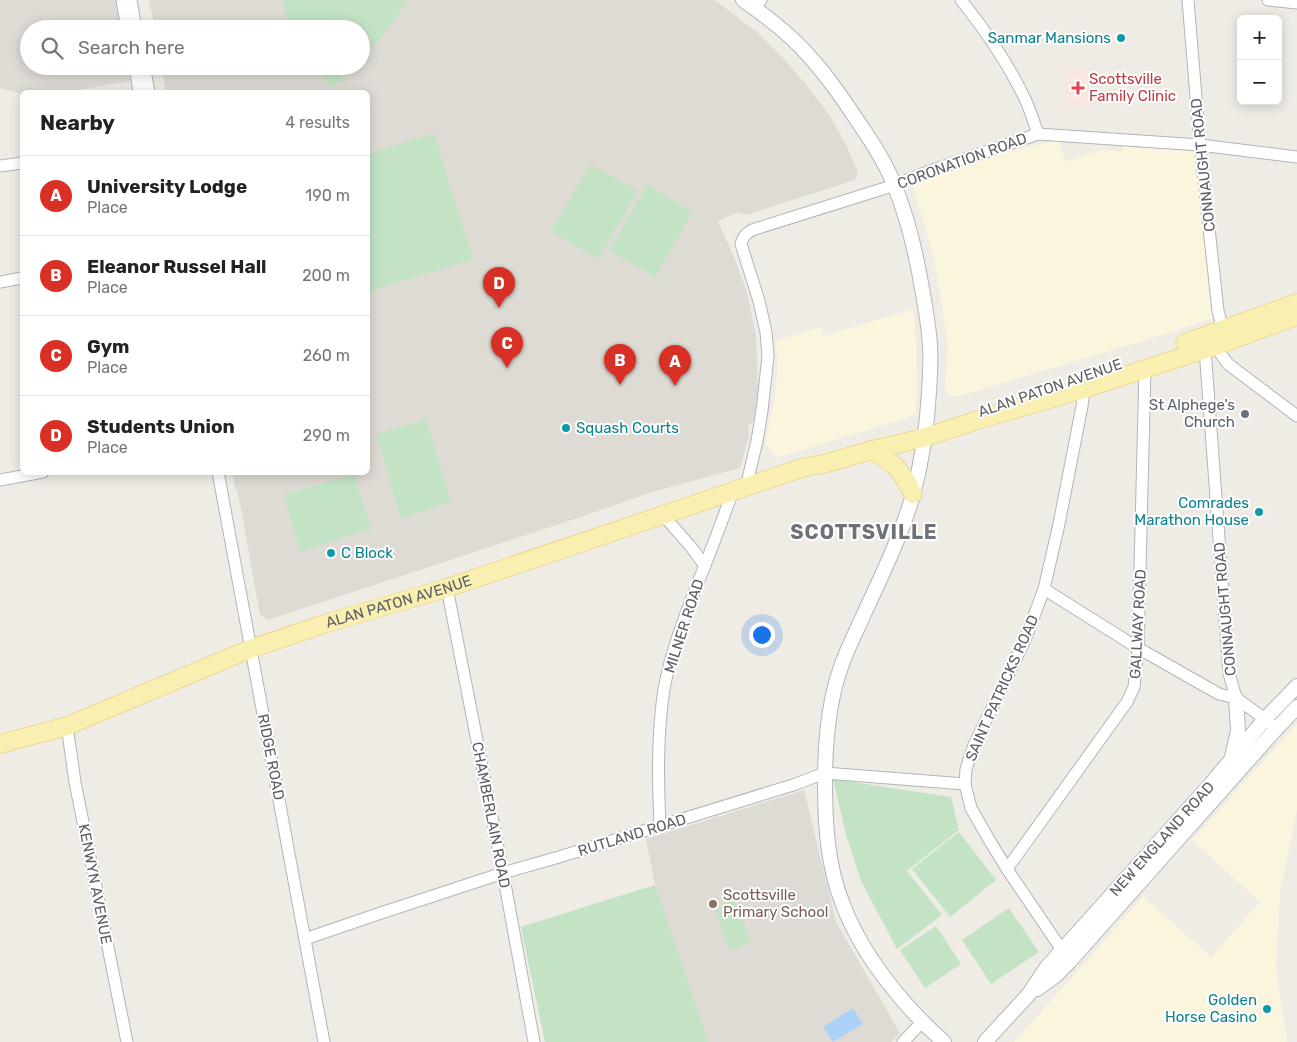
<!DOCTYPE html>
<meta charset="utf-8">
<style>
body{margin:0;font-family:Rubik,sans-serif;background:#f2f2f2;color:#222}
.controls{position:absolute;right:15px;top:15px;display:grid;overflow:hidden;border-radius:8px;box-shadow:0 2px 12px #0003}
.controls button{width:45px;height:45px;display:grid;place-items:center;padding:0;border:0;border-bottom:1px solid #e0e0e0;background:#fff;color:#222;font:25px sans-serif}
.you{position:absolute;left:761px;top:634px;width:18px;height:18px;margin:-12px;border:4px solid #fff;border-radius:50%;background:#1a73e8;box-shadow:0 0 0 8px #1a73e833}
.badge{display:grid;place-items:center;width:32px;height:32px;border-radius:50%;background:#d93025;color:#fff;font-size:16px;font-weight:700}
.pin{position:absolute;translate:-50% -41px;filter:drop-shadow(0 1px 2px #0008)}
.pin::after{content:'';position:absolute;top:26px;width:18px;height:15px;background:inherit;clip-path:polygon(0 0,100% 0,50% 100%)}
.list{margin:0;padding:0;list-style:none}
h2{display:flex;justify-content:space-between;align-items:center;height:65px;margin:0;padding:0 20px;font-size:21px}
h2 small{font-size:16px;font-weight:400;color:#767676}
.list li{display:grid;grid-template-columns:32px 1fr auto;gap:15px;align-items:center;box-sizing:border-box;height:80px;padding:0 20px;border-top:1px solid #e0e0e0}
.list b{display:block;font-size:19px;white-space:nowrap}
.list p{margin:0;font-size:16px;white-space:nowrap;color:#767676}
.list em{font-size:16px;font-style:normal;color:#767676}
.icon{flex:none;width:28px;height:28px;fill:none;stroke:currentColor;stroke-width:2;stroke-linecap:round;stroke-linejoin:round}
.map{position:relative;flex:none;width:1297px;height:1042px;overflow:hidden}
.search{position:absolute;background:#fff;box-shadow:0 2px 12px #0003;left:20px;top:20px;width:350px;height:55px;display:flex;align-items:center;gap:12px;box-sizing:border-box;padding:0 18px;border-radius:28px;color:#767676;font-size:19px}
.panel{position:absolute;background:#fff;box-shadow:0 2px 12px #0003;left:20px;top:90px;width:350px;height:385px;border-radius:8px}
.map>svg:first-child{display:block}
.commercial{fill:#fbf5de}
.education{fill:#dedbd4}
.medical{fill:#f9e6e3}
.green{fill:#c4e3c5}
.water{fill:#acd3f7}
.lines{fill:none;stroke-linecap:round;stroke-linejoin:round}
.minor-casing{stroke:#b2b5b9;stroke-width:13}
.tertiary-casing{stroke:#b2b5b9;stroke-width:16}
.primary-casing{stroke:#e5c768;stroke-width:19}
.minor{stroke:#fff;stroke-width:11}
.tertiary{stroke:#fff;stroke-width:14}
.primary{stroke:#f8efb1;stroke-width:18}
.culture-dot{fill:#0f9aa8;stroke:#fff;stroke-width:2}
.health-dot{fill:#e0444e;stroke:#fff;stroke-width:2}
.worship-dot{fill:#6b7280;stroke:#fff;stroke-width:2}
.education-dot{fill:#8d6e63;stroke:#fff;stroke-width:2}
.labels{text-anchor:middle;stroke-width:4;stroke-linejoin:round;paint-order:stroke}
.culture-label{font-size:15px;fill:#0d838f;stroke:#fff;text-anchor:end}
.health-label{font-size:15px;fill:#be3a42;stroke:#fff;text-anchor:start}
.street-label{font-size:15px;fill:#5d6064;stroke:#fff}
.worship-label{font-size:15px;fill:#5b616d;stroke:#fff;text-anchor:end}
.education-label{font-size:15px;fill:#785e54;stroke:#fff;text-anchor:start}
.district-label{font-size:20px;font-weight:bold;letter-spacing:1px;fill:#6e7276;stroke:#fff}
</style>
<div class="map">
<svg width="1297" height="1042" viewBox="0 0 1297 1042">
<rect width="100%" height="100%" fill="#eeece5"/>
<g class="commercial">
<polygon points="1058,140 1066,162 1104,149 1122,152 1122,145 1199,151 1214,318 1143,341 956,397 945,392 948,345 934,259 912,181 991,155"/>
<polygon points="913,308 917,348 916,413 907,418 776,458 765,444 775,397 778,367 776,341 821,327 824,336 906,311"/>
<polygon points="1297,724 1297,810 1280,892 1276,968 1287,1042 1014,1042 1075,974 1143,896 1211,957 1260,902 1192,840"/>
</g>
<g class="education">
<polygon points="0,0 119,0 123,29 29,29 29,66 128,66 131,81 65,92 22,92 22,94 0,88"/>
<polygon points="149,0 715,0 758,33 783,58 805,83 830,116 847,147 858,173 855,180 746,215 738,212 718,221 733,255 746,289 756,335 758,387 754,421 748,426 749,437 740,468 652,492 581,517 268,620 260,615 242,514 237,489 235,489 233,473 368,472 368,92 166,92 161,66 361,66 361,29 155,29"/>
<polygon points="804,790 836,922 900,1033 891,1042 545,1042 521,927 655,885 646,839"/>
</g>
<polygon class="medical" points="1085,65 1095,107 1067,109 1063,70"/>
<g class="green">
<polygon points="283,0 408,0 385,33 361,60 361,29 291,29 284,9"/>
<polygon points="315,66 356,66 331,89"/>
<polygon points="434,133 473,259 368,292 368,154"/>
<polygon points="590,164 638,191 598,259 551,231"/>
<polygon points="647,185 693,212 655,277 609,250"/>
<polygon points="426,419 451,502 401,518 376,434"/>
<polygon points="354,474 371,529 300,551 284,495"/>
<polygon points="833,779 951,797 959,830 907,871 942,915 897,949 861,881 847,838"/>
<polygon points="959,832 996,880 950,917 912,869"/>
<polygon points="655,885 708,1042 545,1042 521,927"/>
<polygon points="735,899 751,943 729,950 714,906"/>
<polygon points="1009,908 1039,952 991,984 962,940"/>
<polygon points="936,926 961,964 925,988 900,950"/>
</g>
<polygon class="water" points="853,1008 863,1024 833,1042 823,1027"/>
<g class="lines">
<defs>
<g id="minor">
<polyline points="122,0 127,29"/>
<polyline points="131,0 136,29"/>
<path d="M961,0C986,31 1009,65 1026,101C1031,112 1034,123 1038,134"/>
<polyline points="1188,0 1200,145 1218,311 1223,330"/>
<polyline points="1268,0 1297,3"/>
<polyline points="755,8 761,0"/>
<polyline points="135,66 139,92"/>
<polyline points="144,66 149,92"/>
<polyline points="0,166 22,163"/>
<polyline points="0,282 22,278"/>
<polyline points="1215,346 1228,364 1297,416"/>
<polyline points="1205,349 1229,673 1236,698 1265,719 1276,729"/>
<polyline points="218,472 324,1042"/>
<polyline points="0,480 43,472"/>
<path d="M746,487L757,441L762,411L768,356L766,332L759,301L741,244C743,236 746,234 752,230L895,185L927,172L1038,134L1200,145L1297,157"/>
<polyline points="663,515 691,547 705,566"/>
<polyline points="447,588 503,873 534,1042"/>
<polyline points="1044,589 1138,648 1219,694 1236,698"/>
<polyline points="67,726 75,782 127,1042"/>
<path d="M660,826C658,780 657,735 664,689C671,651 685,616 699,580C711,551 722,521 733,491"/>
<polyline points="1007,869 1127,702 1134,687 1138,648 1145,369"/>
<polyline points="305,939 378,914 503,873 559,857 793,785 825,773 965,784"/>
<polyline points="1066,956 1007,869 988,838 971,808 965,784 966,769 974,745 1025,640 1044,589 1059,524 1082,406 1084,389"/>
<polyline points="903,1042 922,1022"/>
</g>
<g id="tertiary">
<path d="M743,0C766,16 790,34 809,56C829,78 845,102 861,126C874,145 887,165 895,187C909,221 917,258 923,294C926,311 929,328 930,346C931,361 930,377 929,392C927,427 922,461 913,495C901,536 882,575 864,614C856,632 847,649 841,667C828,703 825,743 825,782C825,822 827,864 842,902C861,954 903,1006 944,1042"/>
<polyline points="1232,757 1238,731 1236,698"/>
<polyline points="1037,989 1055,976 1070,961 1276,729 1297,707"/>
<polyline points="985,1042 1029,994 1047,967 1210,785 1265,719 1297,686"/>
</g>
<g id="primary">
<polyline points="1185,343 1297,303"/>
<path d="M872,450C896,465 900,468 913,494"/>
<path id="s1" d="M0,744L67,726L250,649L327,623L447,588L802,468L827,463L872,450L926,437L981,419L1084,389L1215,346L1297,316"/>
</g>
</defs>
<use href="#minor" class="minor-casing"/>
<use href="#tertiary" class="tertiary-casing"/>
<use href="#primary" class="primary-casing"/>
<use href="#minor" class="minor"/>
<use href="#tertiary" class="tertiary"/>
<use href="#primary" class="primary"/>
</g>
<g class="culture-dot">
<circle cx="1121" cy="38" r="5"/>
<circle cx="566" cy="428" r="5"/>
<circle cx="1259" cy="512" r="5"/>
<circle cx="331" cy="553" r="5"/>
<circle cx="1267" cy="1009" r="5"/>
</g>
<path class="health-dot" d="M1075.5 80.5h5v5h5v5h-5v5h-5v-5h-5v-5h5z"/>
<circle class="worship-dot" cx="1245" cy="414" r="5"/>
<circle class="education-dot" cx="713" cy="904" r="5"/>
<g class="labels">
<g class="culture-label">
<text x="1111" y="43">Sanmar Mansions</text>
<text x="576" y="433" text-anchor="start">Squash Courts</text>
<text x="1249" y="508">Comrades<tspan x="1249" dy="17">Marathon House</tspan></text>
<text x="341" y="558" text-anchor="start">C Block</text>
<text x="1257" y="1005">Golden<tspan x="1257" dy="17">Horse Casino</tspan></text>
</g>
<g class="health-label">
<text x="1089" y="84">Scottsville<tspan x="1089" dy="17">Family Clinic</tspan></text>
</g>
<g class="street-label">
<text transform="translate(962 161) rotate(-20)" y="5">CORONATION ROAD</text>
<text transform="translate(1203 165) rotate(-96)" y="5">CONNAUGHT ROAD</text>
<text transform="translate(1050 388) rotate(-19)" y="5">ALAN PATON AVENUE</text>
<text dy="5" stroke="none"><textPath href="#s1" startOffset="424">ALAN PATON AVENUE</textPath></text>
<text transform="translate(1225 609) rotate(-95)" y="5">CONNAUGHT ROAD</text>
<text transform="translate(1138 624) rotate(-87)" y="5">GALLWAY ROAD</text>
<text transform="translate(684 626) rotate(-72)" y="5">MILNER ROAD</text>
<text transform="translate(1002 688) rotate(-66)" y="5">SAINT PATRICKS ROAD</text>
<text transform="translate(271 757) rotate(79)" y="5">RIDGE ROAD</text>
<text transform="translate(491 815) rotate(79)" y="5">CHAMBERLAIN ROAD</text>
<text transform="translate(632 835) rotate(-17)" y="5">RUTLAND ROAD</text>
<text transform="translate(1162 839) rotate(-48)" y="5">NEW ENGLAND ROAD</text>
<text transform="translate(95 884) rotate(79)" y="5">KENWYN AVENUE</text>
</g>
<g class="worship-label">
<text x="1235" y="410">St Alphege's<tspan x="1235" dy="17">Church</tspan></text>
</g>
<g class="education-label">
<text x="723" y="900">Scottsville<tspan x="723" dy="17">Primary School</tspan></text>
</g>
<g class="district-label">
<text x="864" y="539">SCOTTSVILLE</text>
</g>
</g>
</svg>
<div class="controls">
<button>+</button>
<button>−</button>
</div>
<div class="you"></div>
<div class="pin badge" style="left:675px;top:386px">A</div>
<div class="pin badge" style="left:620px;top:385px">B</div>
<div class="pin badge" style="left:507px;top:368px">C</div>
<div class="pin badge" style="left:499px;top:308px">D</div>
<div class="search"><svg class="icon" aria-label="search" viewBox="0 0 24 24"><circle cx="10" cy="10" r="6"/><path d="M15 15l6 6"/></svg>Search here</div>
<section class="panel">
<h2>Nearby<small>4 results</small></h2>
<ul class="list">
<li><span class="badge">A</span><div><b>University Lodge</b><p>Place</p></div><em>190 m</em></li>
<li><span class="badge">B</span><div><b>Eleanor Russel Hall</b><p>Place</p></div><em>200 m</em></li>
<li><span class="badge">C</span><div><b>Gym</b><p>Place</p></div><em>260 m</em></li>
<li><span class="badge">D</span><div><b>Students Union</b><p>Place</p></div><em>290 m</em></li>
</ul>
</section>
</div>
